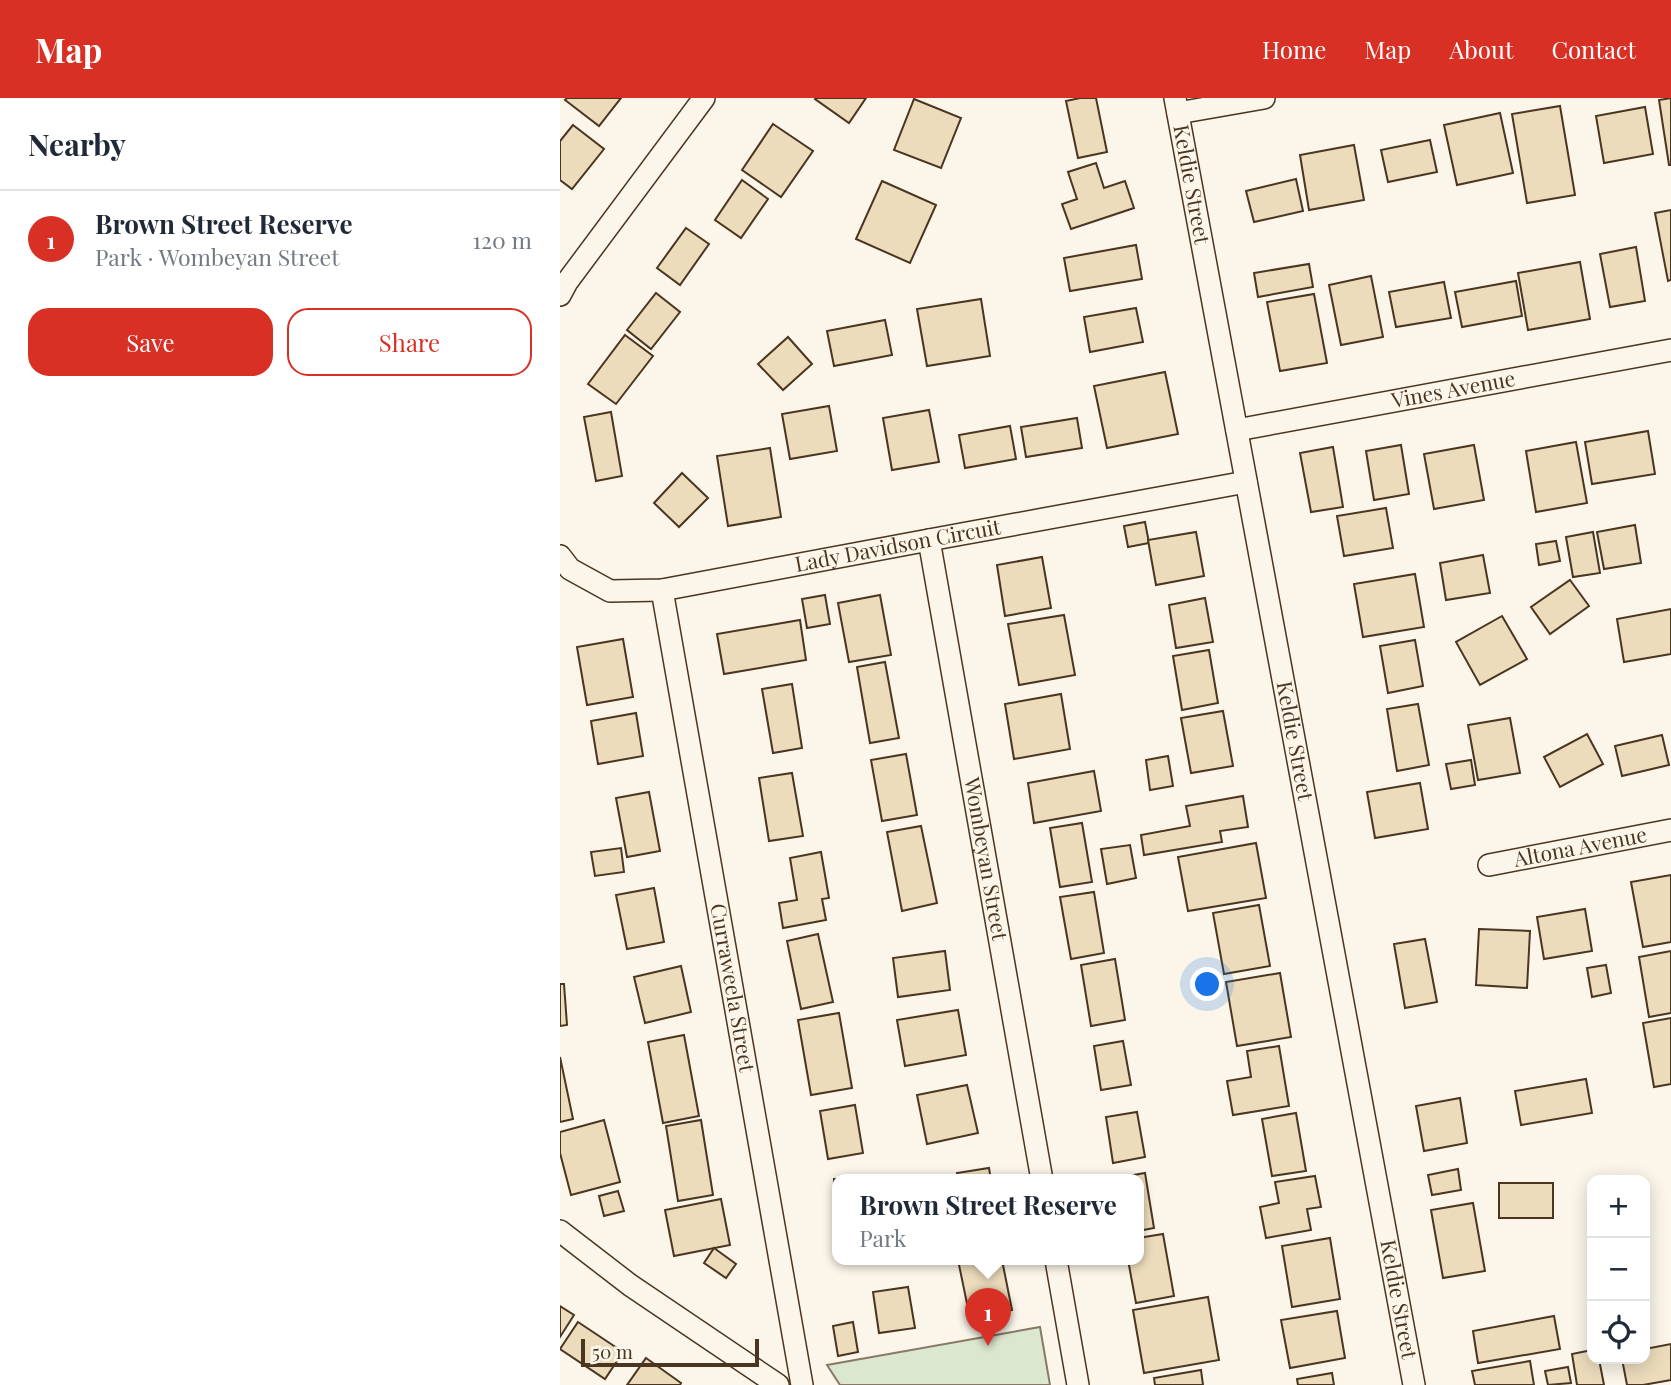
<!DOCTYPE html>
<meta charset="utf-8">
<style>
body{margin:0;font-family:"Playfair Display",serif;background:#f6f6f7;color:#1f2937}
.controls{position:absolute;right:21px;bottom:21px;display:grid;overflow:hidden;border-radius:14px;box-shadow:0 4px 18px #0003}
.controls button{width:63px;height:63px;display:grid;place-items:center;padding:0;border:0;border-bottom:2px solid #e0e1e3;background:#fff;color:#1f2937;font:35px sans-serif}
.scale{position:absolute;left:21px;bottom:18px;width:178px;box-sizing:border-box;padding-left:7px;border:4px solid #4a3520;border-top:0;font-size:19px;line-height:24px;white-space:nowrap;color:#4a3520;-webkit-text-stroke:5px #fbf6e9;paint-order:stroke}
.you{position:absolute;left:648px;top:887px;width:24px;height:24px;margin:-18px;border:5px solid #fff;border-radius:50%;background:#1a73e8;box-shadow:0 0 0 10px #1a73e833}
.badge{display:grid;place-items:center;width:46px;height:46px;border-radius:50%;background:#d93025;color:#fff;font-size:23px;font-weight:700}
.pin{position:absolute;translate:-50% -58px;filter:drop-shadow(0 2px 4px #0008)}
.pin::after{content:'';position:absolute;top:37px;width:24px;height:21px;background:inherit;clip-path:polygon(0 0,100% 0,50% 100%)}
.popup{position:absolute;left:272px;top:1076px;width:312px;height:91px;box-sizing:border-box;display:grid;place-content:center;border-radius:14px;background:#fff;filter:drop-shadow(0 2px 5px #0005);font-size:23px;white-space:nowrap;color:#747a83}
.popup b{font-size:26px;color:#1f2937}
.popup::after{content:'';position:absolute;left:50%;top:100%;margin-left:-14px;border:14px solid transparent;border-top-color:#fff}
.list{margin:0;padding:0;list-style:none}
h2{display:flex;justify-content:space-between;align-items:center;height:91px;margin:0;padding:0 28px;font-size:30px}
h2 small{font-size:23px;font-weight:400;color:#747a83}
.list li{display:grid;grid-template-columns:46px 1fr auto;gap:21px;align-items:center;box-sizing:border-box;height:98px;padding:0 28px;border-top:2px solid #e0e1e3}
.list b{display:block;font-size:26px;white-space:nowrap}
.list p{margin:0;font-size:23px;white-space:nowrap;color:#747a83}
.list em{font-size:23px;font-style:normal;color:#747a83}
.actions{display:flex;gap:14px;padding:21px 28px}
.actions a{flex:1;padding:16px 0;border:2px solid #d93025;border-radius:21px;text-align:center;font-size:24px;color:#d93025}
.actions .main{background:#d93025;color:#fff}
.icon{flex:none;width:38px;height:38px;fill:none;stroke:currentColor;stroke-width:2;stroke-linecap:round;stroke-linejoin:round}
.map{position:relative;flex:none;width:1111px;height:1287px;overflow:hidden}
header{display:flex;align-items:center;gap:42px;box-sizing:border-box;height:98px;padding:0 35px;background:#d93025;color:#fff}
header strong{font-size:33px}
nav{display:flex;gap:38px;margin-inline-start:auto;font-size:24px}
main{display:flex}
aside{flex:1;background:#fff}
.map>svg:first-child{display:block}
.green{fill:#dce7d0;stroke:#887966;stroke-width:2}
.building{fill:#ecdcbc;stroke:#4a3520;stroke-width:2}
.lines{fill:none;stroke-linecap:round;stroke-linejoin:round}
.street-casing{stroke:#4a3520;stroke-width:24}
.street{stroke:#fbf6e9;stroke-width:21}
.labels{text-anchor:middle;stroke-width:5;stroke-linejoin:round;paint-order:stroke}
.street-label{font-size:21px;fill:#4a3520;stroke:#fbf6e9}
</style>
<header>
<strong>Map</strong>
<nav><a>Home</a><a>Map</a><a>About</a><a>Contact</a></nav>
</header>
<main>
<aside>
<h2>Nearby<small></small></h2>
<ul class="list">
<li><span class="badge">1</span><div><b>Brown Street Reserve</b><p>Park · Wombeyan Street</p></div><em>120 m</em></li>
</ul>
<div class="actions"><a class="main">Save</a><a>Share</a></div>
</aside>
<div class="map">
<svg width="1111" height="1287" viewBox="0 0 1111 1287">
<rect width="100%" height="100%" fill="#fbf6e9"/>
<polygon class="green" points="480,1229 490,1287 280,1287 267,1267"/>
<g class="building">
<polygon points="7,0 61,0 39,28 5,2"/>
<polygon points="256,0 306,0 289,25 255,1"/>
<polygon points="520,0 536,0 547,54 518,60 506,3"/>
<polygon points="1111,0 1111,67 1109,67 1099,2"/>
<polygon points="354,1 401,20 381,70 334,52"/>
<polygon points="1000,8 1015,97 967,105 952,16"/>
<polygon points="1085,9 1093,56 1044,65 1036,18"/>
<polygon points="940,15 953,75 897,87 884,27"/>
<polygon points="213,26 253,53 221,99 182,72"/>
<polygon points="13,27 44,51 12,91 0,82 0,43"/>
<polygon points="870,42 877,74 828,84 821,52"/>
<polygon points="794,47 804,102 749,112 740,57"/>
<polygon points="536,65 544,90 565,83 574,110 511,131 502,106 517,101 508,74"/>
<polygon points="736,81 743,113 694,124 686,93"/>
<polygon points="182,82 208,101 181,140 155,122"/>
<polygon points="322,83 376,107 350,165 296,141"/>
<polygon points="1111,112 1111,182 1108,183 1095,115"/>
<polygon points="126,130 149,146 120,187 97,170"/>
<polygon points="576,147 582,181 510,193 504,160"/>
<polygon points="1076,149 1085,203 1050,209 1040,156"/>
<polygon points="1020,164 1030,221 968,232 958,175"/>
<polygon points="749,166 753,189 698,199 694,175"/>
<polygon points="811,178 823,239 781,247 769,187"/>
<polygon points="956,183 962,218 902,229 895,194"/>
<polygon points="884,184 891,220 836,229 829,194"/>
<polygon points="96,195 120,214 91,251 67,232"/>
<polygon points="754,196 767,265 720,273 707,204"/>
<polygon points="421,201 430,258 367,268 357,211"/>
<polygon points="576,210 583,244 530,254 524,219"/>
<polygon points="325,222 332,257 274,268 267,233"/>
<polygon points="65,237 93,258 56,306 28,286"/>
<polygon points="228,239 252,266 223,292 198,266"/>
<polygon points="605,274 618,336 547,350 534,288"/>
<polygon points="269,308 277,353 230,361 222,316"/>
<polygon points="369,312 379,364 332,372 323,320"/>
<polygon points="51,314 62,378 36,383 24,319"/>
<polygon points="517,320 522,350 466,359 461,329"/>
<polygon points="450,328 456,361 405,370 399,337"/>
<polygon points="1088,333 1095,376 1032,386 1025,344"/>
<polygon points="1016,344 1027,405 976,414 966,353"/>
<polygon points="841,347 849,396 814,402 806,353"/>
<polygon points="914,347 924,402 874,411 864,356"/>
<polygon points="773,349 783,409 751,414 740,355"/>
<polygon points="210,350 221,419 168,428 157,358"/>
<polygon points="122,375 148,400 119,429 94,405"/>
<polygon points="826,410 833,450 784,458 777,418"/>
<polygon points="585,424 589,445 568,449 564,428"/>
<polygon points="1075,427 1081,465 1044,471 1037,434"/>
<polygon points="636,434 644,478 596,487 588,442"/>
<polygon points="1033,434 1040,475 1013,479 1006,439"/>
<polygon points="996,443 1000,463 979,467 976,446"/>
<polygon points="923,457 930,495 886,502 880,465"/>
<polygon points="482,459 491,510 445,518 437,467"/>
<polygon points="855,476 864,529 803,539 794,486"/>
<polygon points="1010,482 1029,508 990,536 971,509"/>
<polygon points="265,497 270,526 247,530 242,501"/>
<polygon points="320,497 331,557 289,564 278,505"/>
<polygon points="645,500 653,544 616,550 609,507"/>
<polygon points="1111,511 1111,556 1064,564 1057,521"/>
<polygon points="504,517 515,577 459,587 448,526"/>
<polygon points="942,518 967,561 920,587 896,544"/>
<polygon points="240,522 246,562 164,576 157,536"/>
<polygon points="63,541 73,599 27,607 17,549"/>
<polygon points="855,542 863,588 828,595 820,548"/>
<polygon points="649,552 658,605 622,612 613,558"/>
<polygon points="325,564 339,640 310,645 297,569"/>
<polygon points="232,586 242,650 213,655 202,591"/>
<polygon points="501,596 510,651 454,661 445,606"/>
<polygon points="858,606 869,667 837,673 827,611"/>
<polygon points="663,613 673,668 631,675 621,620"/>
<polygon points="76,615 83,658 38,666 31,623"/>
<polygon points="950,620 960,675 918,682 908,627"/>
<polygon points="1027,636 1043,666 1000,689 984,659"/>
<polygon points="1102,637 1109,667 1062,678 1055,648"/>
<polygon points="346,656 357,717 322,723 311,662"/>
<polygon points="608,658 613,688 590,692 586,662"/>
<polygon points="911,662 915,687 891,691 886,666"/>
<polygon points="534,673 541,713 474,725 468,685"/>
<polygon points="232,675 243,738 209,743 199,680"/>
<polygon points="860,685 868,731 815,740 807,694"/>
<polygon points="89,694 100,753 67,759 56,700"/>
<polygon points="683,698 688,729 660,733 662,744 584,757 581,737 630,728 626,708"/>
<polygon points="522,725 532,784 500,789 490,730"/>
<polygon points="361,728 377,805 342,813 327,734"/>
<polygon points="696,745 706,800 628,813 618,759"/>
<polygon points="570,747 576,780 547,786 541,751"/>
<polygon points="61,750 64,774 35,778 31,754"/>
<polygon points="261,754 269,800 262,801 266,822 223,830 219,805 237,802 230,760"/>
<polygon points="1111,777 1111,844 1083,849 1071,784"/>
<polygon points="94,790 104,844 67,851 56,797"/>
<polygon points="534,794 544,855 511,861 500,799"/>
<polygon points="699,807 710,868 664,876 653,815"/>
<polygon points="1025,811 1032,853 984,861 977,819"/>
<polygon points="919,831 970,833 967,890 916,887"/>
<polygon points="258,836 273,904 241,911 227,843"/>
<polygon points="865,841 877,904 845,910 834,846"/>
<polygon points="385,853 390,892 338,899 333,860"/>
<polygon points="1111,853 1111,915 1089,919 1079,859"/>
<polygon points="555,861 565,922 531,928 521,867"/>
<polygon points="1046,867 1051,895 1032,899 1027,870"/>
<polygon points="121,868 131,914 85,925 74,879"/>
<polygon points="720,875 731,939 677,948 666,884"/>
<polygon points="0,886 4,886 7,927 0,928"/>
<polygon points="398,912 406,957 345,968 337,922"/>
<polygon points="279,915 292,990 251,997 238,922"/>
<polygon points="1111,920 1111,986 1094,989 1083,925"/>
<polygon points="124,937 139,1018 103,1025 88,944"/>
<polygon points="563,943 571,987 541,992 534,948"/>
<polygon points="719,948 729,1008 673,1017 667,983 691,979 687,953"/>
<polygon points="0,959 13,1021 0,1024"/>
<polygon points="1026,981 1032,1015 961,1027 955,993"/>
<polygon points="407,987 418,1035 367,1046 357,997"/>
<polygon points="900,1000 907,1045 864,1053 856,1008"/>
<polygon points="295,1007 303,1055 268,1061 260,1013"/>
<polygon points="577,1014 585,1059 553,1065 546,1019"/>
<polygon points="736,1015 746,1073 712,1078 702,1021"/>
<polygon points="44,1022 60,1084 11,1097 0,1055 0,1034"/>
<polygon points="141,1022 153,1097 118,1103 106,1028"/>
<polygon points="429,1070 431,1082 398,1082 397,1075"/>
<polygon points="898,1071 901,1092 872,1097 868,1077"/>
<polygon points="585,1075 594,1130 578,1133 578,1082 558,1082 557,1080"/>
<polygon points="755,1078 761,1109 747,1111 751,1132 706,1140 700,1109 719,1105 715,1084"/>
<polygon points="274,1081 319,1082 278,1082 278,1137 273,1137"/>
<rect x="939" y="1085" width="54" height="35"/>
<polygon points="58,1093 64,1113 44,1118 39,1098"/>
<polygon points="161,1101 170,1147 114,1158 105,1112"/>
<polygon points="913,1105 925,1173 883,1180 871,1112"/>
<polygon points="603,1136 614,1198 576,1205 568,1162 578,1162 578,1140"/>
<polygon points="770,1140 780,1201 732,1209 722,1148"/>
<polygon points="154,1150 176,1166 166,1180 144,1165"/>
<polygon points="398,1162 442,1162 452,1212 410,1220"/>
<polygon points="348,1189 355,1230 319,1235 313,1194"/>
<polygon points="648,1199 659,1262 584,1275 573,1212"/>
<polygon points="0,1208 14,1217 0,1239"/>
<polygon points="777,1213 785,1260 730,1270 721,1222"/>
<polygon points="994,1218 1000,1251 918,1265 913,1233"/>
<polygon points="18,1224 63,1254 45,1281 0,1251"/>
<polygon points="293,1224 298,1254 278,1258 273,1228"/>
<polygon points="1111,1246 1111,1282 1083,1287 1067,1287 1062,1261 1085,1261 1085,1251"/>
<polygon points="1032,1252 1032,1261 1039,1261 1044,1287 1017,1287 1012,1256"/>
<polygon points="86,1260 121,1285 120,1287 67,1287"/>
<polygon points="970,1263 974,1287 915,1287 912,1273"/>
<polygon points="1008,1269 1011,1285 988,1287 985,1273"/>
<polygon points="641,1272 643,1287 595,1287 594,1280"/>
<polygon points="772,1275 774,1287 738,1287 737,1281"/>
</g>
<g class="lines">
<defs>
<g id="street">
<path id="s1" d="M615,0L854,1287"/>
<polyline points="618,15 704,0"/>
<polyline points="0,197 7,184 144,0"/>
<path id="s2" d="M677,332L1111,252"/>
<path id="s3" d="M369,442L482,1082"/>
<path id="s4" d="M0,458L10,471L50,493L102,492L369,442L686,384"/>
<path id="s5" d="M102,492L242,1287"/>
<path id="s6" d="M929,767L1111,732"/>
<polyline points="0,1133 70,1187 218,1287"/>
<polyline points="496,1162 518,1287"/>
</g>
</defs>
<use href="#street" class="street-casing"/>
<use href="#street" class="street"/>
</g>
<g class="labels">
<g class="street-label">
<text dy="7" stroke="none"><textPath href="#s1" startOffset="88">Keldie Street</textPath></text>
<text dy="7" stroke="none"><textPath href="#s2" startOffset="220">Vines Avenue</textPath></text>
<text dy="7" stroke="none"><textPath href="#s4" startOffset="354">Lady Davidson Circuit</textPath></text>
<text dy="7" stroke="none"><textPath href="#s1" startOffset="654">Keldie Street</textPath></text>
<text dy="7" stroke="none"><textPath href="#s6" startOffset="93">Altona Avenue</textPath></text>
<text dy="7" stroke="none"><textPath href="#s3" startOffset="324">Wombeyan Street</textPath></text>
<text dy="7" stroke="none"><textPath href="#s5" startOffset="404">Curraweela Street</textPath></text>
<text dy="7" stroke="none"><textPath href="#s1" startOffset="1222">Keldie Street</textPath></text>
</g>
</g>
</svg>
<div class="controls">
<button>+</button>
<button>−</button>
<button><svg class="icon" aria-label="locate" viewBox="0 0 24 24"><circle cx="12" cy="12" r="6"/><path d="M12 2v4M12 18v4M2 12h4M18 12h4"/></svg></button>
</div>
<div class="scale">50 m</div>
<div class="you"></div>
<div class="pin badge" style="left:428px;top:1248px">1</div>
<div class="popup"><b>Brown Street Reserve</b>Park</div>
</div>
</main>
